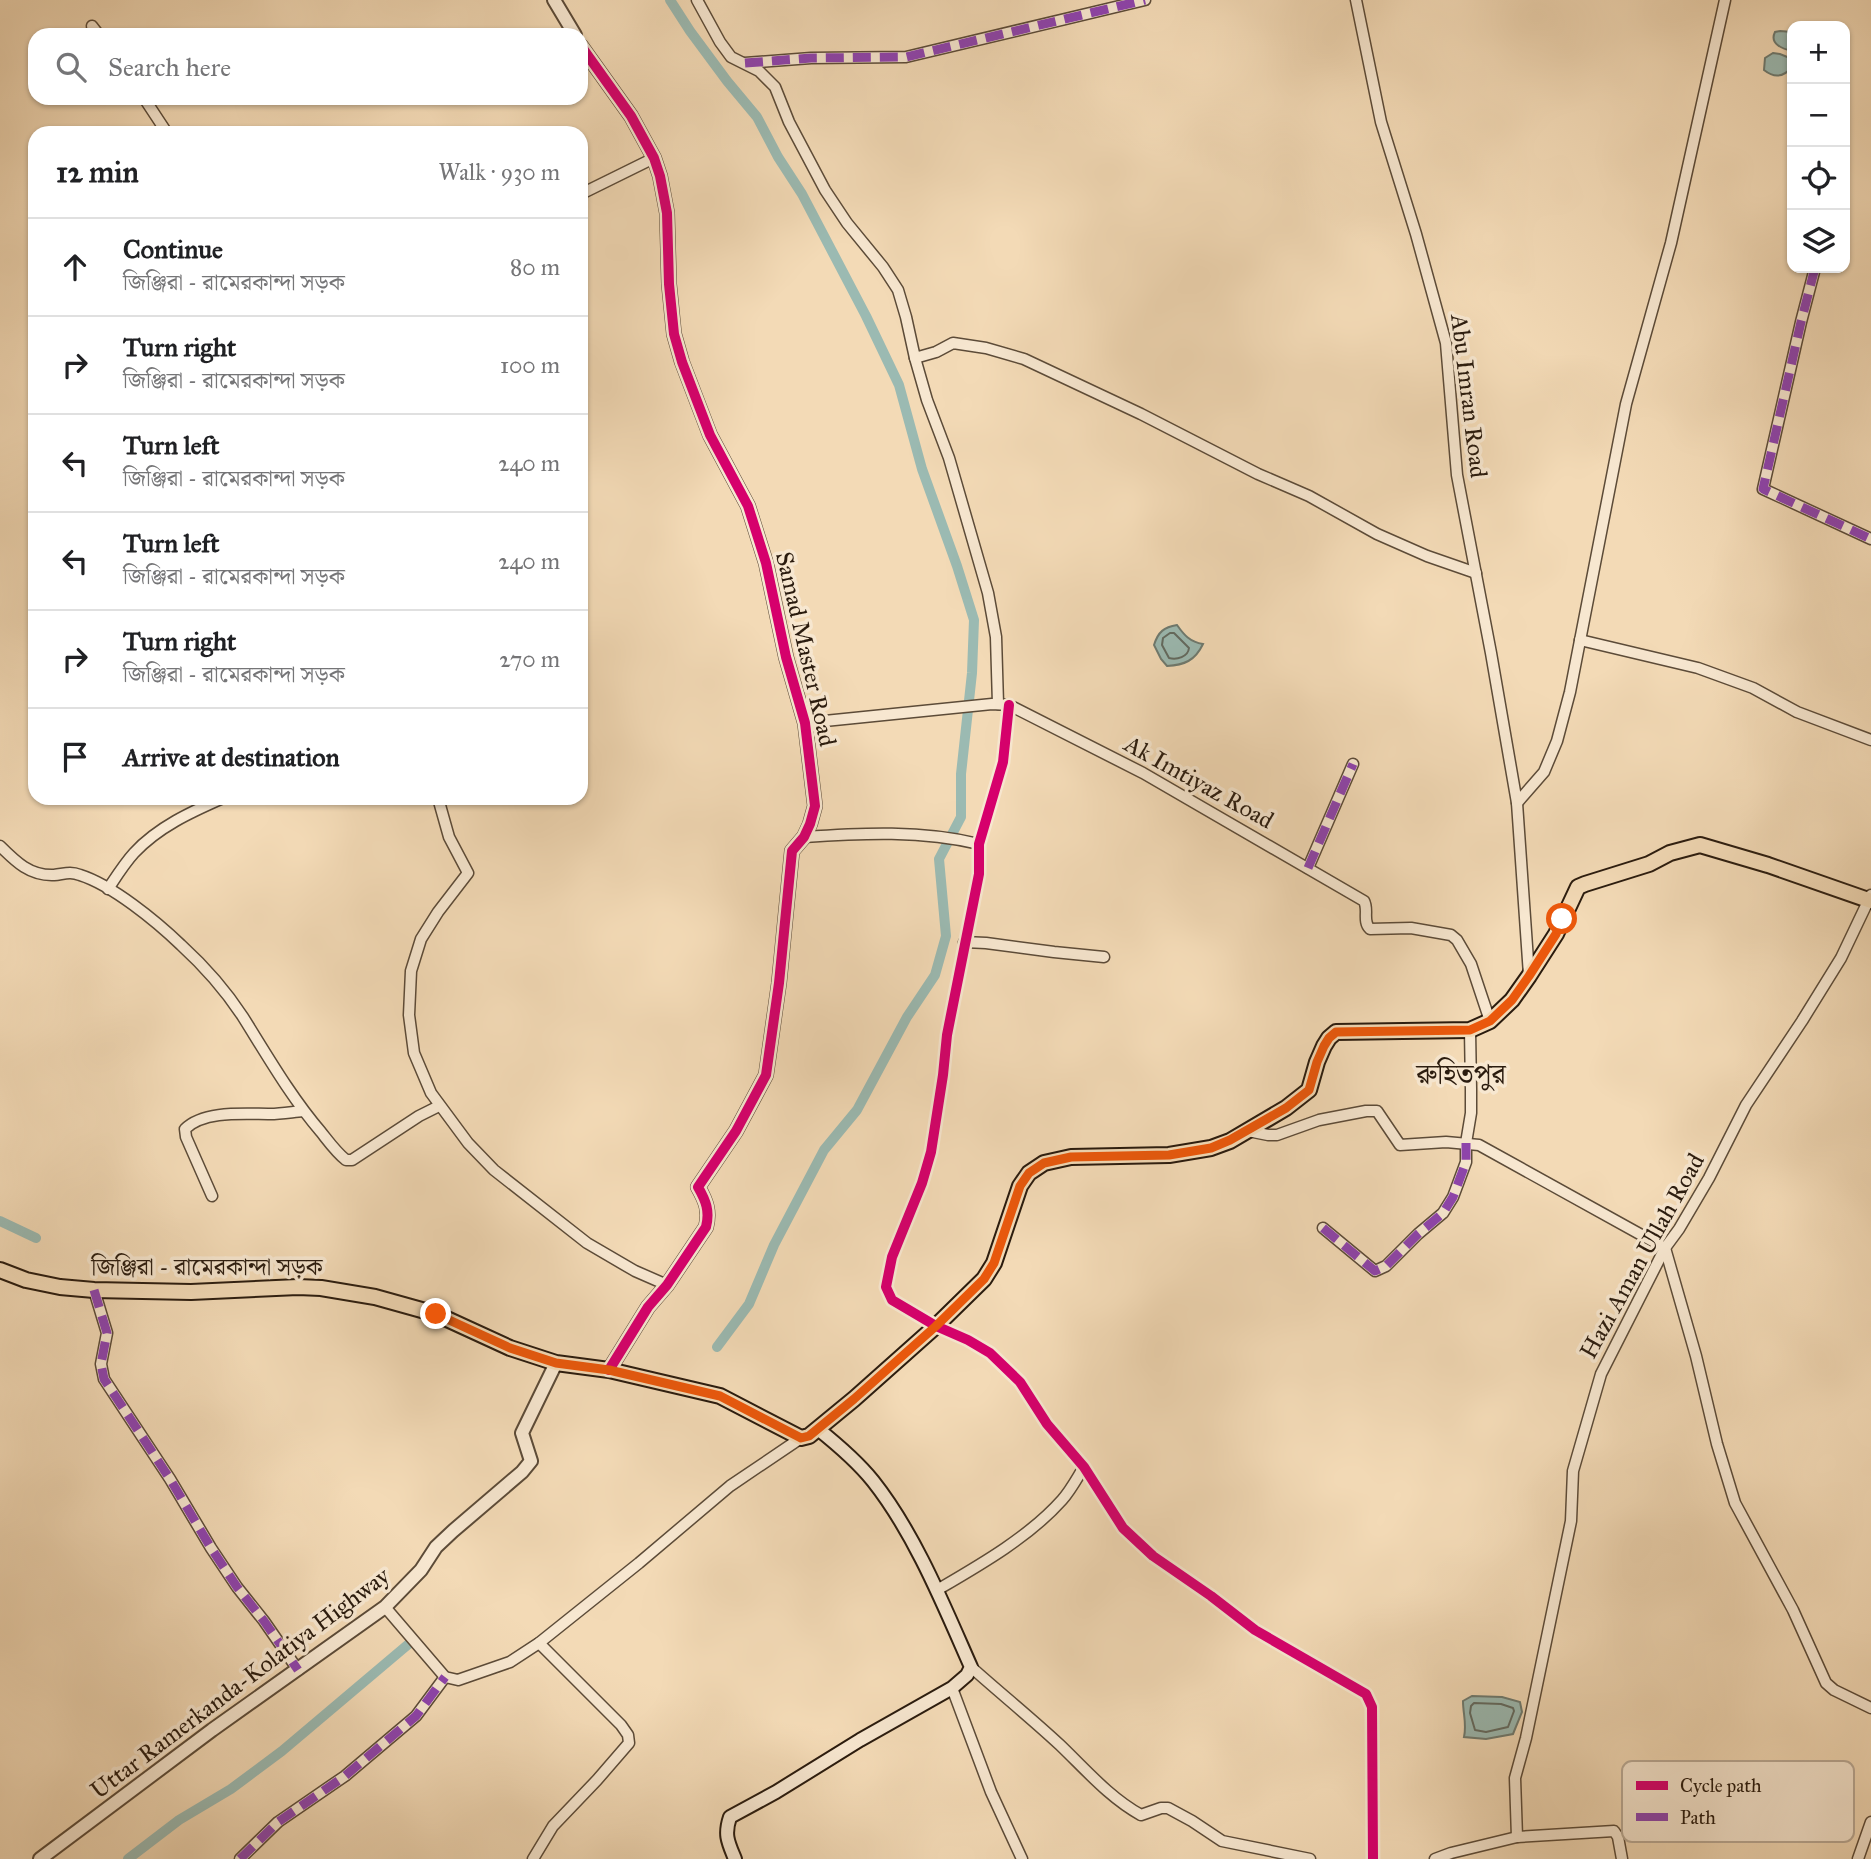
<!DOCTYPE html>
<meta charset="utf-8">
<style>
body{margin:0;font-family:"IM FELL Great Primer","Noto Serif Bengali",serif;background:#f6f6f6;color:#202124}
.controls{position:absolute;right:21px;top:21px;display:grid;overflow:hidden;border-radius:14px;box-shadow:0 2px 5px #0004}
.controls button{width:63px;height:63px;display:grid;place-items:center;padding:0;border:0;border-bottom:2px solid #e0e0e0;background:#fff;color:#202124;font:35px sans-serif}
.stop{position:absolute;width:21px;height:21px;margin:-16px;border:5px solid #ea580c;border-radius:50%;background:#fff}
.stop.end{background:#ea580c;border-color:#fff;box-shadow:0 2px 7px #0008}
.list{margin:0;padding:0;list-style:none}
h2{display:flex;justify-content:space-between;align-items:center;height:91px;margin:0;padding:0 28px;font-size:30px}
h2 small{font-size:23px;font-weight:400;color:#757577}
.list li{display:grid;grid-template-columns:46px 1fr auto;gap:21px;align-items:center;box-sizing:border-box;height:98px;padding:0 28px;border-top:2px solid #e0e0e0}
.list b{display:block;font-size:26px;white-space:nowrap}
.list p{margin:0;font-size:23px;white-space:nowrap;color:#757577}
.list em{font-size:23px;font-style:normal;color:#757577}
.icon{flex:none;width:38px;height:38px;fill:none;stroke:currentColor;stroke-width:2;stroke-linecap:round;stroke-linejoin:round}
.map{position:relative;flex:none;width:1871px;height:1859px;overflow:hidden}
.search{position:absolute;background:#fff;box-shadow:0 2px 5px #0004;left:28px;top:28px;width:560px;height:77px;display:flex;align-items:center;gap:18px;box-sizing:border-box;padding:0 24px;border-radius:21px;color:#757577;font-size:26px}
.panel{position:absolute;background:#fff;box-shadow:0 2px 5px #0004;left:28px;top:126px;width:560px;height:679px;border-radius:21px}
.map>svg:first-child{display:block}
.water{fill:#9bbab2;stroke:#6e7a70;stroke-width:2}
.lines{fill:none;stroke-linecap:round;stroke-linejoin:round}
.shore{stroke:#626a60;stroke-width:2}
.canal{stroke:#9bbab2;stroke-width:10}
.minor-casing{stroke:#5c4b38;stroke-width:13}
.tertiary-casing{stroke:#5c4b38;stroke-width:16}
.secondary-casing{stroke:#2a1b0e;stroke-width:16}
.primary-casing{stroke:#2a1b0e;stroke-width:18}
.minor{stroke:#f7e7d0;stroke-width:10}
.tertiary{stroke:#f7e7d0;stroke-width:12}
.secondary{stroke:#f7e7d0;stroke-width:12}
.primary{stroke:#f3dab6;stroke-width:14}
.quiet{stroke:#8e44ad;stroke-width:9;stroke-dasharray:18 9;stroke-linecap:butt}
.cycleway-casing{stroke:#f7e7d0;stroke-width:15}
.cycleway{stroke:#d6006c;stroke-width:10}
.route{stroke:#ea580c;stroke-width:9}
.labels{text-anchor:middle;stroke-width:7;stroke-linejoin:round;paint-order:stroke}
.street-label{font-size:24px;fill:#2a1b0e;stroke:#f7e7d0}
.quarter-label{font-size:28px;fill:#2a1b0e;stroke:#f7e7d0}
.key{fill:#f7e7d0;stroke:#baaa96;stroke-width:2}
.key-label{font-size:19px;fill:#2a1b0e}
</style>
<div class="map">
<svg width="1871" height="1859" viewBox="0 0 1871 1859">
<rect width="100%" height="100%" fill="#f3dab6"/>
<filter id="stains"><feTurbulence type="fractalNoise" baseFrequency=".00286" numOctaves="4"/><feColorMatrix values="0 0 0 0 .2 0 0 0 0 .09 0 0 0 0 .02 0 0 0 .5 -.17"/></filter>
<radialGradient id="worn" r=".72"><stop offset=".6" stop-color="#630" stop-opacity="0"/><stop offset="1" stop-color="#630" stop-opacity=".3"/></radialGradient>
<g class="water">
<path d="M1780,31L1792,32V51C1783,49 1769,44 1775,32Z"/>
<path d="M1773,53L1780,54L1792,59V67C1783,78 1774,78 1764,70L1765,58Z"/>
<path d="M1177,625C1184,635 1190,642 1203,644C1195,661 1184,665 1167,666L1161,659L1154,645C1158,632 1164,627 1177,625Z"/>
<path d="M1472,1696L1502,1697L1520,1702L1522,1712L1513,1734L1486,1739L1464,1737C1467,1724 1463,1714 1463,1701Z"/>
</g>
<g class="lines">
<g class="shore">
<path d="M1170,633H1174L1189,648C1188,657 1177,660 1169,658L1162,645L1163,638Z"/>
<polygon points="1474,1703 1501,1704 1513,1708 1514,1711 1508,1727 1486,1732 1475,1730 1470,1713 1471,1706"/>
</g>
<g class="canal">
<polyline points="670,0 690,31 727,81 757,117 778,157 802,194 866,316 899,385 922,469 957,566 974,620 972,673 961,774 961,817 939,859 946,936 935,975 907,1017 857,1110 824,1150 774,1245 749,1304 717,1347"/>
<polyline points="0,1221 36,1238"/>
<polyline points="128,1859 179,1820 231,1789 282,1751 411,1642"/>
</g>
<defs>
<g id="minor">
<polyline points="697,0 720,42 731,57 759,71 775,87 789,122 825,190 847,223 883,267 898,290 906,317 915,358 936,352 953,343 986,348 1024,359 1141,414 1258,474 1309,496 1377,534 1427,556 1476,573"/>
<polyline points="1356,0 1381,122 1416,234 1446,343 1457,475 1491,653 1517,803 1529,975"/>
<polyline points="92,26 99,35"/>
<polyline points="745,63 811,58 906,57 1145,0"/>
<polyline points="144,98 167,133"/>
<polyline points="581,194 654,158"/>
<polyline points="1815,268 1801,322 1763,489 1871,539"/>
<polyline points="915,358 927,400 949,458 988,593 996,637 998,704"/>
<polyline points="1580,640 1698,668 1753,688 1797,712 1871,740"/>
<polyline points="1009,705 1003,762 979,844 979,874 947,1035 943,1075 931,1152 922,1183 892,1257 886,1287 892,1300 936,1326 968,1340 990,1353 1020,1382 1047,1424 1084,1467 1123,1528 1153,1556 1211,1596 1255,1630 1366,1694 1372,1707 1373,1859"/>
<path d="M805,723L992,704L1009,705L1143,773L1364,901C1369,910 1362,921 1370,929L1411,928L1451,935L1457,940L1471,964L1490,1021"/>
<polyline points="438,798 449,837 468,873 438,912 421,939 411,971 409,1015 414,1053 431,1093 468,1143 494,1170 587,1243 635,1271 667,1285"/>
<polyline points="1517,803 1544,772 1557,741 1570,692 1626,404 1671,243 1725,0"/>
<path d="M804,837C862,833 922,830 979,844"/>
<path d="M0,846C16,862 30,876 54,875C64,874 70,871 80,875C112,885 156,921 181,945C204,966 226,991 243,1017C268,1057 291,1097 321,1132C329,1142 336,1152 346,1160H352L419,1116L439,1106"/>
<polyline points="1308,868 1353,764"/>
<path d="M108,889C116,877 124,864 134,853C158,827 191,812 223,798"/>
<polyline points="964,942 986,943 1054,952 1104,957"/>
<polyline points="1248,1131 1268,1135 1277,1135 1319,1120 1366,1111 1377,1111 1400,1145 1446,1142 1479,1145 1665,1248 1696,1356 1717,1444 1735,1503 1793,1610 1826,1683 1834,1690 1871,1708"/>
<path d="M212,1196L186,1137L185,1129C204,1110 245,1114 270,1114C281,1114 292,1112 303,1111"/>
<polyline points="1323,1228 1375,1271 1386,1266 1418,1234 1443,1213 1453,1197 1466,1162 1466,1143 1471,1113 1471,1089 1470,1030"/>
<polyline points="94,1290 107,1333 101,1364 104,1379 170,1479 211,1548 237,1587 264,1621 298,1670"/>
<path d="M937,1590C980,1565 1029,1537 1062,1500C1071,1490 1077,1478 1084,1467"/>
<polyline points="385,1607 445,1677 458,1680 510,1662 539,1643 639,1563 730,1486 801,1438"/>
<path d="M971,1667C1000,1693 1031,1718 1060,1745C1086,1770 1110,1798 1141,1815L1161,1808H1168L1192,1821L1222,1841L1310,1859"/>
<polyline points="952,1688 991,1792 1022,1859"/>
<polyline points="1517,1837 1515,1778 1526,1738 1571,1521 1573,1471 1601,1374 1665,1248 1679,1229 1709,1178 1746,1105 1802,1021 1841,958 1871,895"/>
<polyline points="240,1859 278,1822 345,1776 416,1716 445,1677"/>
<polyline points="533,1859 553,1826 597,1780 629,1743 628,1735 621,1725 539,1643"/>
<polyline points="1435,1859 1451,1853 1517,1837 1614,1831 1618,1837 1622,1859"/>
<polyline points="1858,1859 1871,1822"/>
</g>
<g id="tertiary">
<polyline points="554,0 575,35"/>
<path d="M581,46L631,116L654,158L660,176L667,213L669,284L674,334L682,362L710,435L748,506L766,563L786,657L805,723L815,806L810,824L804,837L792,851L779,983L766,1075L736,1131L698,1187C706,1201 710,1211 706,1227L667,1285L648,1307L609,1370"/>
<polyline points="40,1859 212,1730 385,1607 421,1570 436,1547 453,1531 522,1472 531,1461 522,1433 556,1363"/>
</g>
<path id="secondary" d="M735,1859C728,1842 724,1835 730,1817L776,1792L860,1740L952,1688L967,1675L971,1667C944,1606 915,1534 873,1481C857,1461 838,1445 818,1429"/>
<polyline id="primary" points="0,1270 26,1280 60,1287 94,1290 191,1292 298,1287 321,1288 375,1297 436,1314 510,1348 556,1363 609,1370 720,1396 801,1438 809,1436 854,1399 936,1326 984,1279 994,1263 1020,1186 1029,1173 1044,1163 1071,1157 1169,1155 1211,1148 1230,1141 1286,1108 1309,1090 1317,1062 1324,1046 1329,1038 1336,1032 1470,1030 1490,1021 1512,1000 1529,976 1556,934 1578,887 1585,884 1649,864 1670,853 1700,845 1768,865 1871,901"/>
</defs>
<use href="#minor" class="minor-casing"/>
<use href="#tertiary" class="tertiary-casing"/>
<use href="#secondary" class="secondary-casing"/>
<use href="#primary" class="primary-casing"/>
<use href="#minor" class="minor"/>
<use href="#tertiary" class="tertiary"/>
<use href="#secondary" class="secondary"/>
<use href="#primary" class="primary"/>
<g class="quiet">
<polyline points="745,63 811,58 906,57 1145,0"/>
<polyline points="1815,268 1801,322 1763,489 1871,539"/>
<polyline points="1308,868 1353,764"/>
<polyline points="1323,1228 1375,1271 1386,1266 1418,1234 1443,1213 1453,1197 1466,1162 1466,1143"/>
<polyline points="94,1290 107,1333 101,1364 104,1379 170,1479 211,1548 237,1587 264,1621 298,1670"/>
<polyline points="240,1859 278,1822 345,1776 416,1716 445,1677"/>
</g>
<defs>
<g id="cycleway">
<path d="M581,46L631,116L654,158L660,176L667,213L669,284L674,334L682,362L710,435L748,506L766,563L786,657L805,723L815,806L810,824L804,837L792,851L779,983L766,1075L736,1131L698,1187C706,1201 710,1211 706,1227L667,1285L648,1307L609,1370"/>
<polyline points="1009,705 1003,762 979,844 979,874 947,1035 943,1075 931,1152 922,1183 892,1257 886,1287 892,1300 936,1326 968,1340 990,1353 1020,1382 1047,1424 1084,1467 1123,1528 1153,1556 1211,1596 1255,1630 1366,1694 1372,1707 1373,1859"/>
</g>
</defs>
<use href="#cycleway" class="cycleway-casing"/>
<use href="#cycleway" class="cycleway"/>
</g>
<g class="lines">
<polyline class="route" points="436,1314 510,1348 556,1363 609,1370 720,1396 801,1438 809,1436 854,1399 936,1326 984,1279 994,1263 1020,1186 1029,1173 1044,1163 1071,1157 1169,1155 1211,1148 1230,1140 1286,1108 1309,1090 1317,1062 1324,1046 1329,1038 1336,1032 1470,1030 1490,1021 1512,1000 1529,976 1556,934 1562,919"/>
</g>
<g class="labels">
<g class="street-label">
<text transform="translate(1469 396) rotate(83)" y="8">Abu Imran Road</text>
<text transform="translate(806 649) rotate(77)" y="8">Samad Master Road</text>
<text transform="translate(1199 782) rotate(29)" y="8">Ak Imtiyaz Road</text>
<text transform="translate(1642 1256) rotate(-61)" y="8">Hazi Aman Ullah Road</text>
<text x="207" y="1275">জিঞ্জিরা - রামেরকান্দা সড়ক</text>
<text transform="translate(240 1683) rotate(-37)" y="8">Uttar Ramerkanda-Kolatiya Highway</text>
</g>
<g class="quarter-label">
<text x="1461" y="1084">রুহিতপুর</text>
</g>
</g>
<rect x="1622" y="1761" width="232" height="81" rx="10" class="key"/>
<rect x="1636" y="1781" width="32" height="9" fill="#d6006c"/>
<rect x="1636" y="1813" width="32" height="8" fill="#8e44ad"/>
<g class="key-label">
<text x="1680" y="1792">Cycle path</text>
<text x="1680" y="1824">Path</text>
</g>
<rect width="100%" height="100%" filter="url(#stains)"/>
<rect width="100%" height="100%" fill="url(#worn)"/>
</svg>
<div class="controls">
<button>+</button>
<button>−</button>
<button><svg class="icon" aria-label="locate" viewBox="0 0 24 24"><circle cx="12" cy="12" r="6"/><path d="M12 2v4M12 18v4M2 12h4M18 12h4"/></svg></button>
<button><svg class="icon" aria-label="layers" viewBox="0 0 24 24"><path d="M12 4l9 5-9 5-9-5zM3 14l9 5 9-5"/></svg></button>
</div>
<div class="stop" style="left:1562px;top:919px"></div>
<div class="stop end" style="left:436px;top:1314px"></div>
<div class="search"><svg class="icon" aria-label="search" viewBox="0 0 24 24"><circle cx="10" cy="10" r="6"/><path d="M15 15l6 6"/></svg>Search here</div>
<section class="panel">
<h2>12 min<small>Walk · 930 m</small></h2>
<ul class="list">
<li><svg class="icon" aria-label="ahead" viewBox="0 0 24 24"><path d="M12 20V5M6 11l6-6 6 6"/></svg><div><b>Continue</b><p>জিঞ্জিরা - রামেরকান্দা সড়ক</p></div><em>80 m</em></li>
<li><svg class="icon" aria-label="right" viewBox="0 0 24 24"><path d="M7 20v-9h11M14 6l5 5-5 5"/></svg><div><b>Turn right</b><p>জিঞ্জিরা - রামেরকান্দা সড়ক</p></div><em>100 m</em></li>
<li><svg class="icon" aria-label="left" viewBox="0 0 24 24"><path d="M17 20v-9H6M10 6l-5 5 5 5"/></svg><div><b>Turn left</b><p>জিঞ্জিরা - রামেরকান্দা সড়ক</p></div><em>240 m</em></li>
<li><svg class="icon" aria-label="left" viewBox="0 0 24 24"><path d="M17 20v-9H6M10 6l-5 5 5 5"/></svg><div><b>Turn left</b><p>জিঞ্জিরা - রামেরকান্দা সড়ক</p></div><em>240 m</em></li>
<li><svg class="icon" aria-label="right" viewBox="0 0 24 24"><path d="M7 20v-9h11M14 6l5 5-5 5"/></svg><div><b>Turn right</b><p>জিঞ্জিরা - রামেরকান্দা সড়ক</p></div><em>270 m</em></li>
<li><svg class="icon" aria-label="arrive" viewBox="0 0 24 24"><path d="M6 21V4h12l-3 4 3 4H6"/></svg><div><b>Arrive at destination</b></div></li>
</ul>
</section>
</div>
